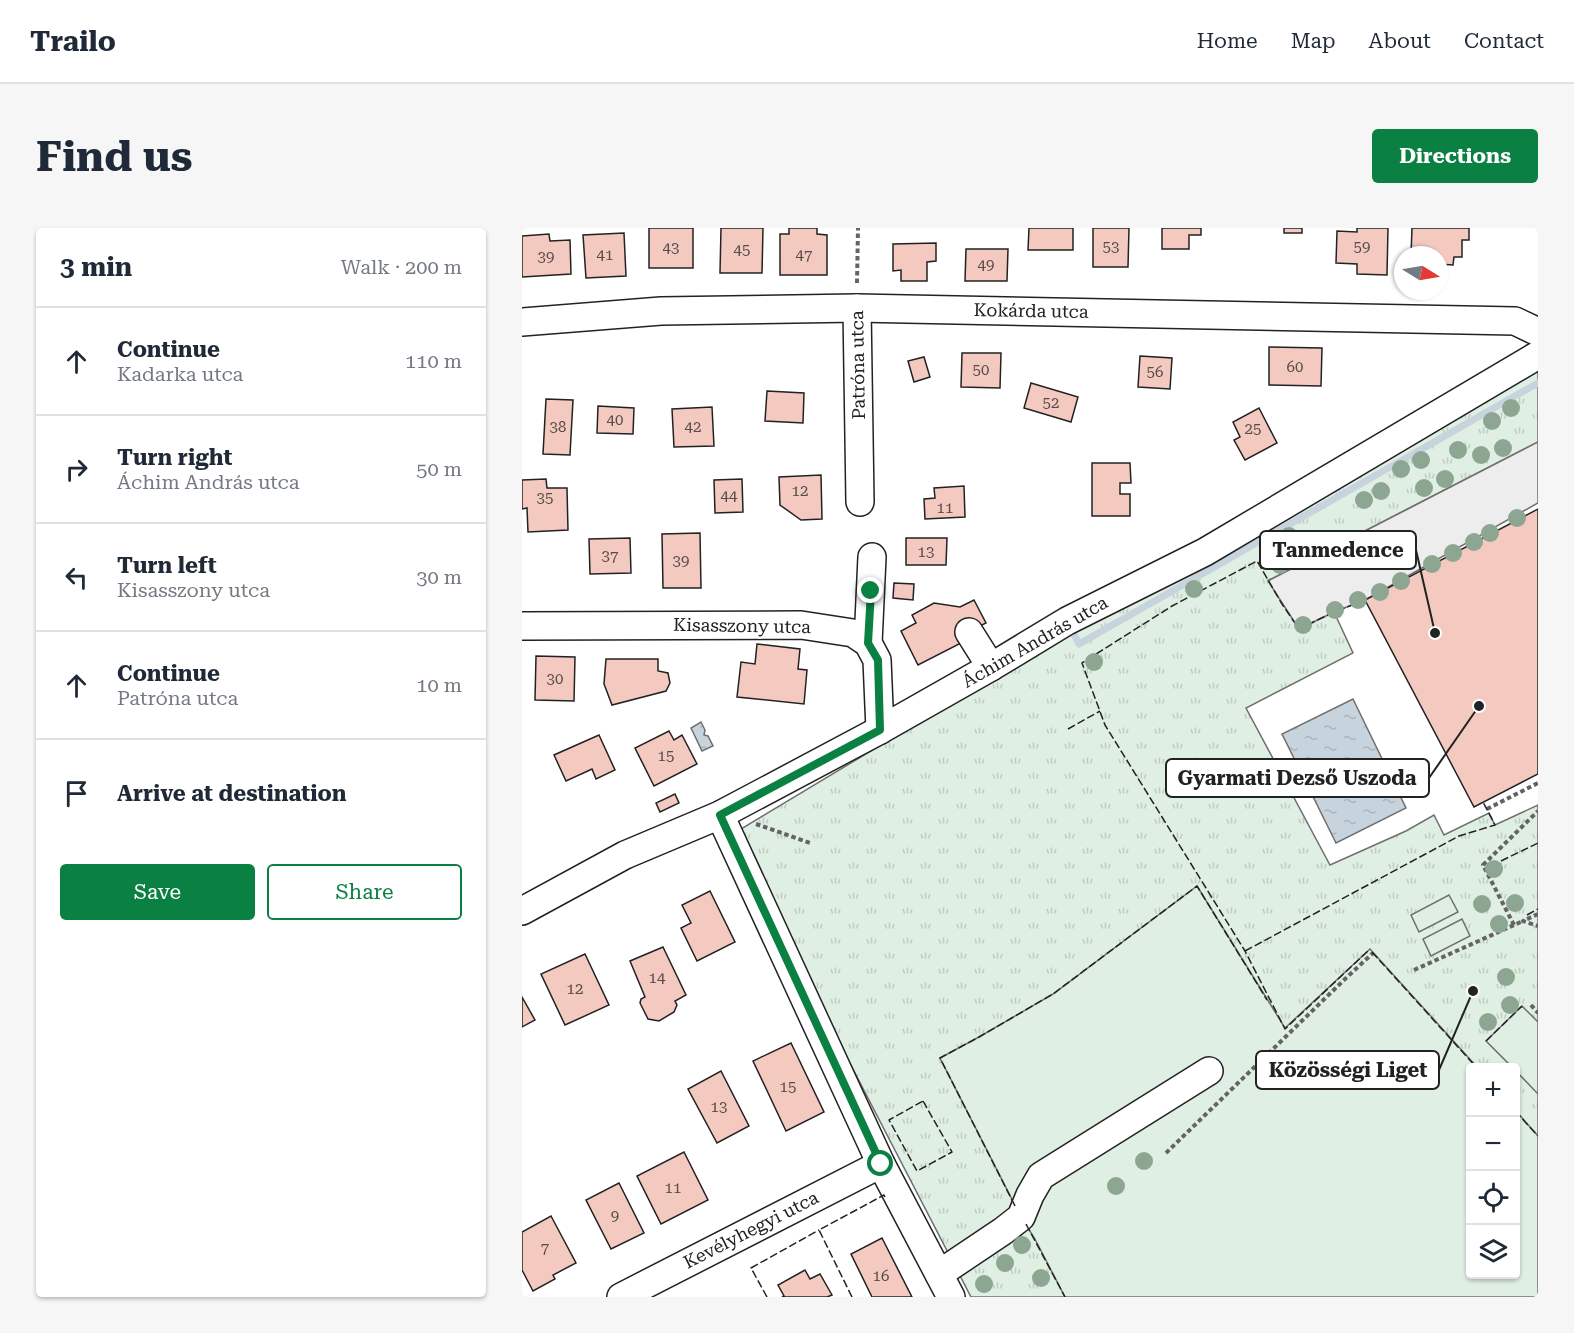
<!DOCTYPE html>
<meta charset="utf-8">
<style>
body{margin:0;font-family:"Roboto Serif",serif;background:#f6f6f7;color:#1f2937}
.controls{position:absolute;right:18px;bottom:18px;display:grid;overflow:hidden;border-radius:6px;box-shadow:0 2px 4px #0004}
.controls button{width:54px;height:54px;display:grid;place-items:center;padding:0;border:0;border-bottom:2px solid #e0e1e3;background:#fff;color:#1f2937;font:30px sans-serif}
.compass{position:absolute;left:872px;top:18px;width:54px;height:54px;border-radius:50%;background:#fff;box-shadow:0 2px 4px #0004;rotate:101deg}
.stop{position:absolute;width:18px;height:18px;margin:-14px;border:4px solid #0b8043;border-radius:50%;background:#fff}
.stop.end{background:#0b8043;border-color:#fff;box-shadow:0 2px 6px #0008}
.list{margin:0;padding:0;list-style:none}
h2{display:flex;justify-content:space-between;align-items:center;height:78px;margin:0;padding:0 24px;font-size:26px}
h2 small{font-size:20px;font-weight:400;color:#747a83}
.list li{display:grid;grid-template-columns:39px 1fr auto;gap:18px;align-items:center;box-sizing:border-box;height:108px;padding:0 24px;border-top:2px solid #e0e1e3}
.list b{display:block;font-size:22px;white-space:nowrap}
.list p{margin:0;font-size:20px;white-space:nowrap;color:#747a83}
.list em{font-size:20px;font-style:normal;color:#747a83}
.actions{display:flex;gap:12px;padding:18px 24px}
.actions a{flex:1;padding:14px 0;border:2px solid #0b8043;border-radius:6px;text-align:center;font-size:21px;color:#0b8043}
.actions .main{background:#0b8043;color:#fff}
.icon{flex:none;width:33px;height:33px;fill:none;stroke:currentColor;stroke-width:2;stroke-linecap:round;stroke-linejoin:round}
.map{position:relative;flex:none;width:1016px;height:1069px;overflow:hidden;border-radius:6px}
header{display:flex;align-items:center;gap:36px;box-sizing:border-box;height:84px;padding:0 30px;background:#fff;border-bottom:2px solid #e0e1e3}
header strong{font-size:28px}
nav{display:flex;gap:33px;margin-inline-start:auto;font-size:21px}
.intro{display:flex;align-items:center;justify-content:space-between;box-sizing:border-box;height:144px;padding:0 36px}
h1{margin:0;font-size:42px}
.button{padding:15px 27px;border-radius:6px;background:#0b8043;color:#fff;font-size:21px;font-weight:700}
main{display:flex;gap:36px;padding:0 36px}
aside{flex:1;background:#fff;border-radius:6px;box-shadow:0 2px 4px #0004}
.map>svg:first-child{display:block}
.grass{fill:url(#grass-tufts);stroke:#6f6f6f;stroke-width:1.5;fill-rule:evenodd}
.garden{fill:#e0efe3;stroke:#6f6f6f;stroke-width:1.5}
.parking{fill:#ededed;stroke:#6f6f6f;stroke-width:1.5}
.water{fill:url(#water-ripples);stroke:#6f6f6f;stroke-width:1.5}
.lines{fill:none;stroke-linecap:round;stroke-linejoin:round}
.stream{stroke:#c7d3dd;stroke-width:7}
.building{fill:#f3c9c0;stroke:#222;stroke-width:1.5}
.minor-casing{stroke:#222;stroke-width:30}
.path{stroke:#646464;stroke-width:4;stroke-dasharray:4.5 3;stroke-linecap:butt}
.minor{stroke:#fff;stroke-width:27}
.fence{stroke:#222;stroke-width:1.5;stroke-dasharray:8 3;stroke-linecap:butt}
.tree{fill:#8da692}
.route{stroke:#0b8043;stroke-width:8}
.labels{text-anchor:middle;stroke-width:4.5;stroke-linejoin:round;paint-order:stroke}
.number-label{font-size:15px;fill:#564c4a}
.street-label{font-size:18px;fill:#222;stroke:#fff}
.leader{fill:none;stroke:#222;stroke-width:2}
.callout-dot{fill:#222;stroke:#fff;stroke-width:2}
.callout{fill:#fff;stroke:#222;stroke-width:2}
.callout-label{font-size:20px;text-anchor:middle;font-weight:bold;fill:#222}
</style>
<header>
<strong>Trailo</strong>
<nav><a>Home</a><a>Map</a><a>About</a><a>Contact</a></nav>
</header>
<div class="intro"><h1>Find us</h1><a class="button">Directions</a></div>
<main>
<aside>
<h2>3 min<small>Walk · 200 m</small></h2>
<ul class="list">
<li><svg class="icon" aria-label="ahead" viewBox="0 0 24 24"><path d="M12 20V5M6 11l6-6 6 6"/></svg><div><b>Continue</b><p>Kadarka utca</p></div><em>110 m</em></li>
<li><svg class="icon" aria-label="right" viewBox="0 0 24 24"><path d="M7 20v-9h11M14 6l5 5-5 5"/></svg><div><b>Turn right</b><p>Áchim András utca</p></div><em>50 m</em></li>
<li><svg class="icon" aria-label="left" viewBox="0 0 24 24"><path d="M17 20v-9H6M10 6l-5 5 5 5"/></svg><div><b>Turn left</b><p>Kisasszony utca</p></div><em>30 m</em></li>
<li><svg class="icon" aria-label="ahead" viewBox="0 0 24 24"><path d="M12 20V5M6 11l6-6 6 6"/></svg><div><b>Continue</b><p>Patróna utca</p></div><em>10 m</em></li>
<li><svg class="icon" aria-label="arrive" viewBox="0 0 24 24"><path d="M6 21V4h12l-3 4 3 4H6"/></svg><div><b>Arrive at destination</b></div></li>
</ul>
<div class="actions"><a class="main">Save</a><a>Share</a></div>
</aside>
<div class="map">
<svg width="1016" height="1069" viewBox="0 0 1016 1069">
<defs>
<pattern id="grass-tufts" width="24" height="20" patternUnits="userSpaceOnUse" patternTransform="scale(1.5)"><rect width="24" height="20" fill="#e0efe3"/><path d="M3 7l-1-3M5 7V3M7 7l1-3M15 17l-1-3M17 17v-4M19 17l1-3" fill="none" stroke="#c0cdc2"/></pattern>
<pattern id="water-ripples" width="26" height="14" patternUnits="userSpaceOnUse" patternTransform="scale(1.5)"><rect width="26" height="14" fill="#c7d3dd"/><path d="M2 4q2-2 4 0t4 0M15 11q2-2 4 0t4 0" fill="none" stroke="#abb5bd"/></pattern>
</defs>
<rect width="100%" height="100%" fill="#fff"/>
<path class="grass" d="M1016,140V214L747,352L797,391L812,384L831,425L724,480L808,637L884,603L912,587L922,607L967,585L973,597L1016,577V1069H449L291,764L214,604L635,351ZM948,840H993V1046H948Z"/>
<g class="garden">
<polygon points="675,658 763,800 848,721 955,839 948,840 948,1046 993,1046 994,883 1016,908 1016,1069 543,1069 513,1011 499,989 418,830 457,809 531,766"/>
<polygon points="927,667 936,684 897,704 889,687"/>
<polygon points="940,691 948,708 909,728 901,711"/>
<polygon points="1000,778 1016,794 1016,866 994,843 993,840 990,839 964,813"/>
</g>
<polygon class="parking" points="1016,214 1016,275 843,372 812,384 777,401 746,353"/>
<g class="water">
<polygon points="831,471 884,580 814,615 760,506"/>
<polygon points="179,494 183,502 182,507 186,508 191,518 180,523 169,500"/>
</g>
<g class="lines">
<polyline class="stream" points="548,398 557,416 1016,155"/>
</g>
<g class="building">
<rect x="127" y="0" width="44" height="40"/>
<polygon points="199,0 241,0 240,45 198,45"/>
<polygon points="267,0 295,0 295,6 305,7 305,47 258,47 258,6 267,6"/>
<polygon points="507,0 551,0 551,22 506,22"/>
<polygon points="571,0 607,0 606,39 571,39"/>
<polygon points="640,0 679,0 679,7 667,7 667,21 640,21"/>
<rect x="762" y="0" width="18" height="5"/>
<polygon points="835,0 866,0 865,47 835,46 835,36 814,35 815,3 835,4"/>
<polygon points="890,0 947,0 947,12 940,12 940,29 932,29 931,37 917,36 917,27 889,27"/>
<polygon points="102,5 104,48 64,50 61,7"/>
<polygon points="27,6 28,13 48,12 49,46 0,49 0,8"/>
<polygon points="414,15 414,33 405,34 405,53 379,53 379,42 371,43 371,16"/>
<polygon points="444,21 486,21 485,53 443,53"/>
<polygon points="747,119 800,120 799,158 747,157"/>
<polygon points="440,125 479,125 478,160 439,159"/>
<polygon points="618,128 650,130 648,161 616,159"/>
<polygon points="402,129 408,149 392,154 386,133"/>
<polygon points="509,155 556,169 549,194 502,180"/>
<polygon points="245,163 282,165 281,195 243,193"/>
<polygon points="24,171 51,172 48,227 21,226"/>
<polygon points="76,178 112,180 111,206 75,205"/>
<polygon points="190,179 192,218 152,219 150,181"/>
<polygon points="737,180 755,215 723,232 712,212 718,209 711,194"/>
<polygon points="570,235 608,235 609,255 598,255 598,266 608,266 608,288 570,288"/>
<polygon points="299,247 300,291 279,292 258,277 257,249"/>
<polygon points="24,251 25,260 45,260 46,302 6,304 5,280 0,281 0,252"/>
<polygon points="220,251 221,284 193,285 192,252"/>
<polygon points="442,258 443,289 403,291 402,271 413,270 412,260"/>
<polygon points="1016,281 1016,546 952,579 843,372"/>
<polygon points="178,305 179,360 141,360 140,306"/>
<polygon points="108,310 109,345 68,346 67,311"/>
<polygon points="384,310 425,310 424,337 384,337"/>
<polygon points="372,355 392,356 391,372 371,370"/>
<polygon points="452,372 464,395 440,407 443,413 396,437 379,403 394,395 390,387 412,375 438,379"/>
<polygon points="235,416 278,421 276,441 285,442 282,476 215,469 219,434 233,436"/>
<polygon points="14,428 53,429 52,473 13,472"/>
<polygon points="84,431 136,431 136,443 146,445 148,455 144,463 90,477 82,456"/>
<polygon points="147,503 152,512 160,507 175,536 132,558 113,520"/>
<polygon points="77,507 93,542 74,551 70,541 44,553 32,527"/>
<polygon points="153,566 157,575 138,584 134,575"/>
<polygon points="188,663 213,714 175,733 159,700 169,695 160,677"/>
<polygon points="141,719 164,767 153,773 155,777 152,784 137,793 126,791 118,775 119,771 123,769 108,733"/>
<polygon points="63,726 87,777 43,797 19,746"/>
<polygon points="0,769 13,792 0,799"/>
<polygon points="269,815 302,884 264,903 231,833"/>
<polygon points="199,843 227,898 195,915 166,861"/>
<polygon points="162,924 186,972 139,996 115,948"/>
<polygon points="97,955 122,1005 89,1021 64,972"/>
<polygon points="29,988 54,1035 31,1047 33,1051 11,1063 0,1042 0,1004"/>
<polygon points="360,1010 390,1069 350,1069 329,1026"/>
<polygon points="283,1042 288,1051 298,1046 310,1067 305,1069 260,1069 262,1068 256,1057"/>
</g>
<g class="lines">
<defs>
<g id="minor">
<polyline points="335,80 338,274"/>
<polyline points="0,94 139,83 335,80 993,93 1016,104"/>
<polyline points="0,398 279,397 331,405 346,415 355,432 358,502"/>
<polyline points="447,404 469,439"/>
<polyline points="346,415 350,329"/>
<polyline points="198,587 359,936 429,1069"/>
<polyline points="0,683 103,627 198,587 358,502 469,439 545,393 683,324 1016,127"/>
<polyline points="417,1046 481,1003 499,989 508,967 519,948 687,843"/>
<polyline points="99,1069 359,936"/>
</g>
</defs>
<use href="#minor" class="minor-casing"/>
<g class="path">
<polyline points="335,55 336,0"/>
<polyline points="965,581 1016,555"/>
<polyline points="234,596 288,615"/>
<polyline points="1016,686 1001,693 1016,698"/>
<polyline points="992,697 961,637 1016,583"/>
<polyline points="892,742 1001,693"/>
<polyline points="1009,777 1016,785"/>
<polyline points="644,925 823,751 851,725"/>
</g>
<use href="#minor" class="minor"/>
<g class="fence">
<polyline points="843,372 812,384 777,401 760,376 735,333 650,378 560,435 583,497 723,723 763,801 848,721"/>
<polyline points="546,501 578,483"/>
<polyline points="979,633 1016,615"/>
<polyline points="1005,687 1016,681"/>
<polyline points="723,723 937,608 973,597 961,574"/>
<polyline points="850,724 955,840"/>
<polyline points="964,813 1000,778"/>
<polygon points="401,873 430,924 395,943 367,892"/>
<polyline points="993,883 1016,908"/>
<polyline points="493,978 418,830 457,809 531,766 675,658 745,772"/>
<polyline points="504,996 543,1069"/>
<polyline points="245,1069 229,1040 297,1002"/>
<polyline points="330,1069 297,1002 362,967 363,969"/>
</g>
</g>
<g class="tree">
<circle cx="989" cy="180" r="9"/>
<circle cx="970" cy="193" r="9"/>
<circle cx="981" cy="220" r="9"/>
<circle cx="936" cy="222" r="9"/>
<circle cx="959" cy="227" r="9"/>
<circle cx="899" cy="232" r="9"/>
<circle cx="879" cy="241" r="9"/>
<circle cx="923" cy="251" r="9"/>
<circle cx="902" cy="260" r="9"/>
<circle cx="859" cy="263" r="9"/>
<circle cx="842" cy="272" r="9"/>
<circle cx="995" cy="290" r="9"/>
<circle cx="968" cy="305" r="9"/>
<circle cx="767" cy="308" r="9"/>
<circle cx="807" cy="311" r="9"/>
<circle cx="952" cy="314" r="9"/>
<circle cx="931" cy="325" r="9"/>
<circle cx="910" cy="336" r="9"/>
<circle cx="758" cy="337" r="9"/>
<circle cx="879" cy="353" r="9"/>
<circle cx="672" cy="361" r="9"/>
<circle cx="858" cy="364" r="9"/>
<circle cx="836" cy="372" r="9"/>
<circle cx="813" cy="382" r="9"/>
<circle cx="781" cy="397" r="9"/>
<circle cx="572" cy="434" r="9"/>
<circle cx="972" cy="641" r="9"/>
<circle cx="993" cy="675" r="9"/>
<circle cx="960" cy="676" r="9"/>
<circle cx="977" cy="696" r="9"/>
<circle cx="984" cy="749" r="9"/>
<circle cx="988" cy="777" r="9"/>
<circle cx="966" cy="794" r="9"/>
<circle cx="622" cy="933" r="9"/>
<circle cx="594" cy="958" r="9"/>
<circle cx="500" cy="1017" r="9"/>
<circle cx="483" cy="1035" r="9"/>
<circle cx="519" cy="1050" r="9"/>
<circle cx="462" cy="1056" r="9"/>
</g>
<g class="lines">
<polyline class="route" points="349,363 346,415 356,432 358,502 198,587 359,936"/>
</g>
<g class="labels">
<g class="number-label">
<text x="589" y="24">53</text>
<text x="840" y="24">59</text>
<text x="149" y="25">43</text>
<text x="220" y="27">45</text>
<text x="83" y="32">41</text>
<text x="282" y="32">47</text>
<text x="24" y="34">39</text>
<text x="464" y="42">49</text>
<text x="773" y="144">60</text>
<text x="459" y="147">50</text>
<text x="633" y="149">56</text>
<text x="529" y="180">52</text>
<text x="93" y="197">40</text>
<text x="36" y="204">38</text>
<text x="171" y="204">42</text>
<text x="731" y="206">25</text>
<text x="278" y="268">12</text>
<text x="207" y="273">44</text>
<text x="23" y="275">35</text>
<text x="423" y="285">11</text>
<text x="404" y="329">13</text>
<text x="88" y="333">37</text>
<text x="159" y="338">39</text>
<text x="33" y="456">30</text>
<text x="144" y="533">15</text>
<text x="135" y="755">14</text>
<text x="53" y="766">12</text>
<text x="266" y="864">15</text>
<text x="197" y="884">13</text>
<text x="151" y="965">11</text>
<text x="93" y="993">9</text>
<text x="23" y="1025">7</text>
<text x="359" y="1053">16</text>
</g>
<g class="street-label">
<text transform="translate(509 83) rotate(1)" y="6">Kokárda utca</text>
<text transform="translate(336 137) rotate(-91)" y="6">Patróna utca</text>
<text transform="translate(220 398) rotate(1)" y="6">Kisasszony utca</text>
<text transform="translate(513 414) rotate(-30)" y="6">Áchim András utca</text>
<text transform="translate(229 1002) rotate(-27)" y="6">Kevélyhegyi utca</text>
</g>
</g>
<path class="leader" d="M913 405L894 322M957 478L907 550M951 763L917 842"/>
<g class="callout-dot">
<circle cx="913" cy="405" r="6"/>
<circle cx="957" cy="478" r="6"/>
<circle cx="951" cy="763" r="6"/>
</g>
<g class="callout">
<rect x="738" y="303" width="156" height="38" rx="6"/>
<rect x="644" y="531" width="263" height="38" rx="6"/>
<rect x="734" y="823" width="183" height="38" rx="6"/>
</g>
<g class="callout-label">
<text x="816" y="329">Tanmedence</text>
<text x="775" y="557">Gyarmati Dezső Uszoda</text>
<text x="826" y="849">Közösségi Liget</text>
</g>
</svg>
<div class="controls">
<button>+</button>
<button>−</button>
<button><svg class="icon" aria-label="locate" viewBox="0 0 24 24"><circle cx="12" cy="12" r="6"/><path d="M12 2v4M12 18v4M2 12h4M18 12h4"/></svg></button>
<button><svg class="icon" aria-label="layers" viewBox="0 0 24 24"><path d="M12 4l9 5-9 5-9-5zM3 14l9 5 9-5"/></svg></button>
</div>
<svg class="compass" viewBox="-18 -18 36 36"><path d="M0-13l5 13h-10z" fill="#e53935"/><path d="M0 13l5-13h-10z" fill="#747a83"/></svg>
<div class="stop" style="left:359px;top:936px"></div>
<div class="stop end" style="left:349px;top:363px"></div>
</div>
</main>
